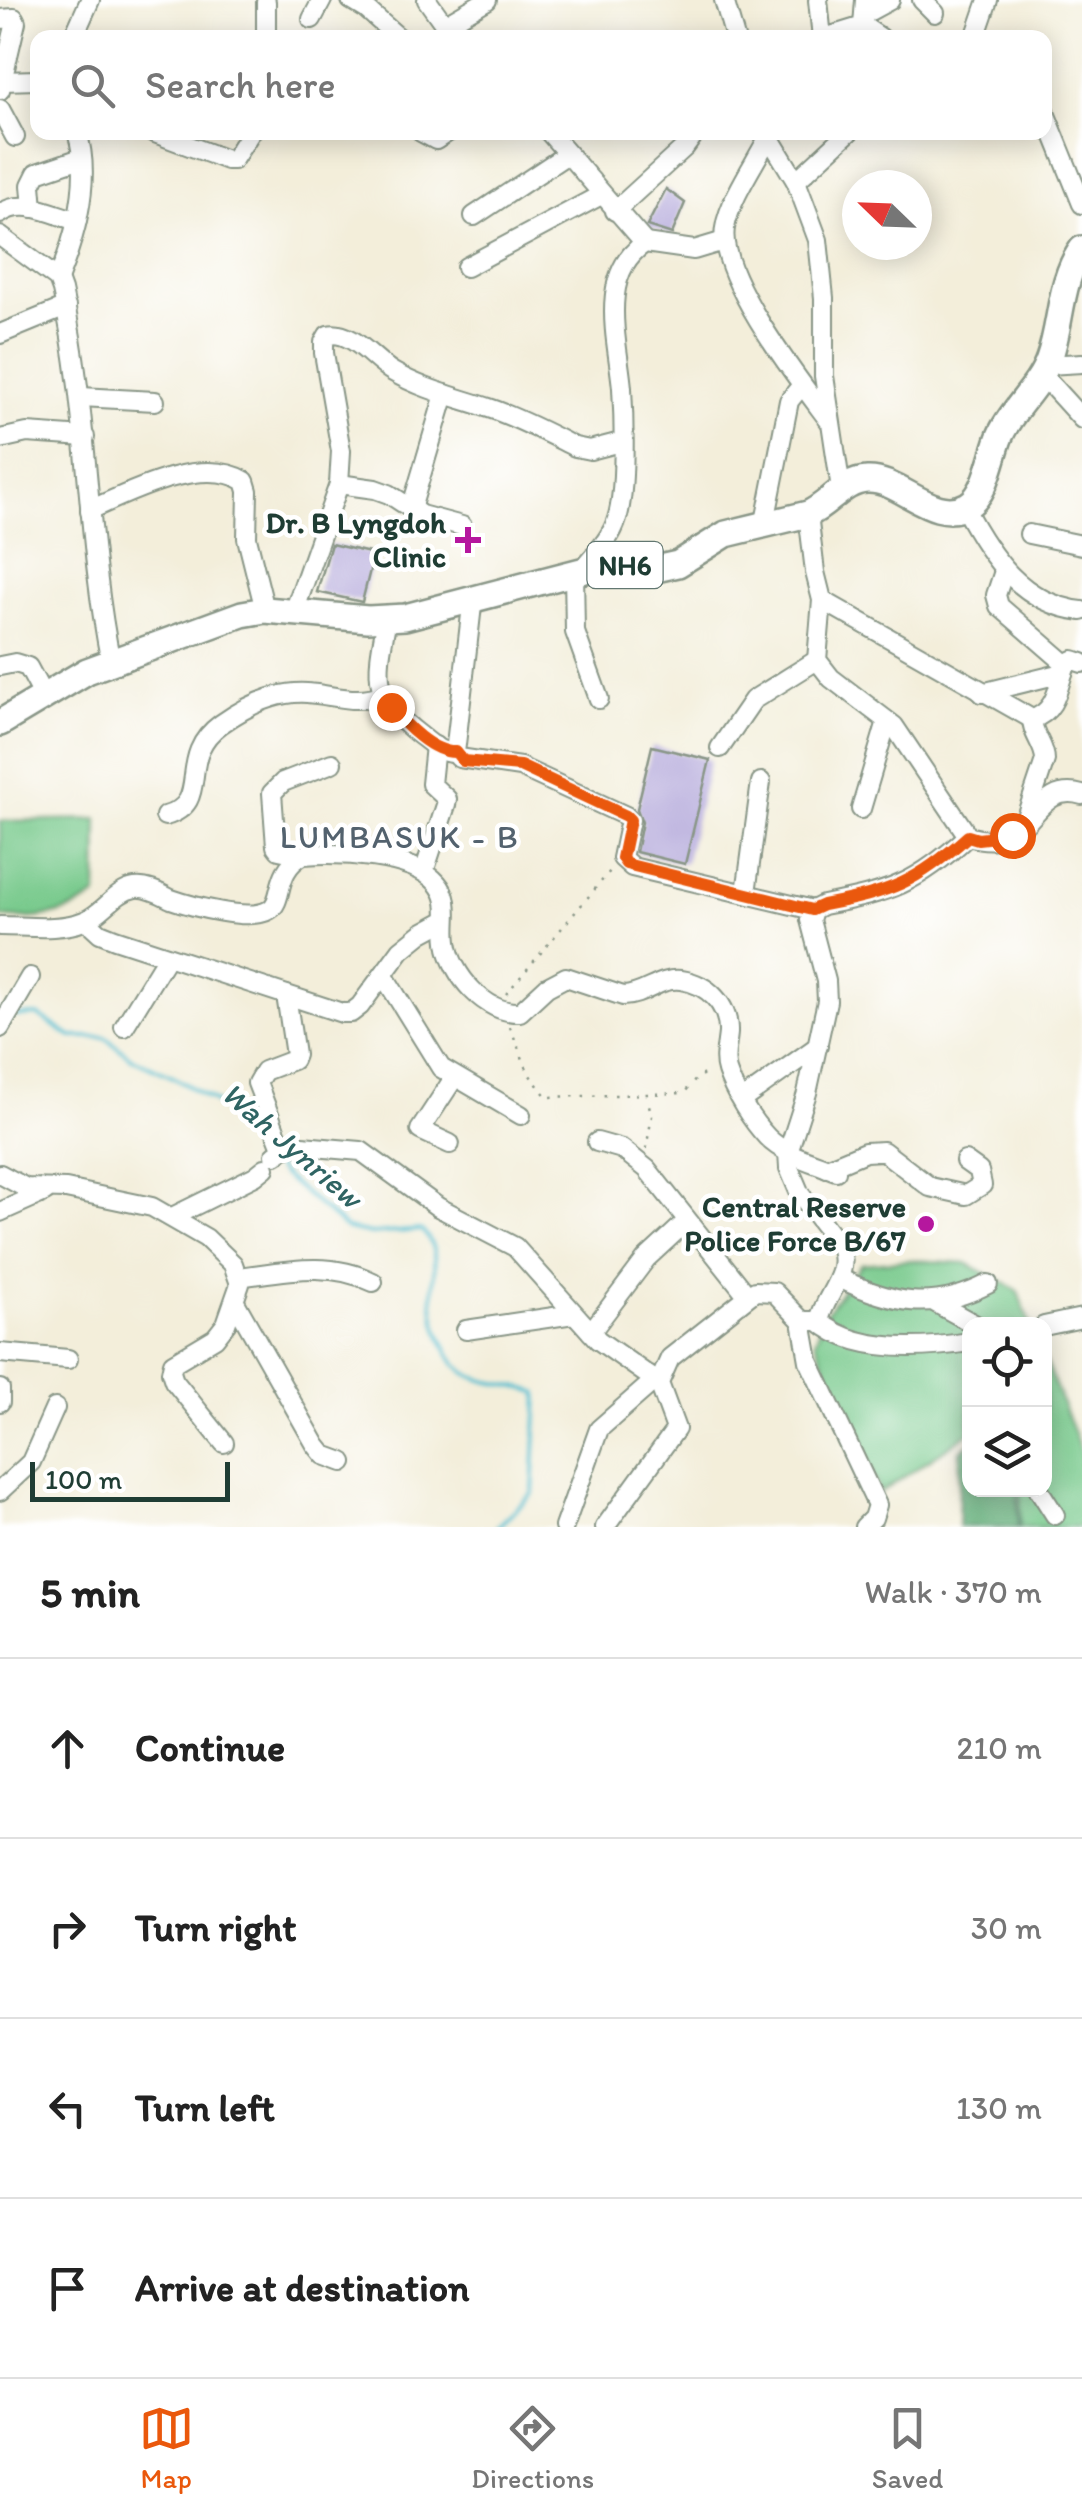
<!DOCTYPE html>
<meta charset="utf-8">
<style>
body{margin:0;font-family:Itim,sans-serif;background:#f2f2f2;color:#222}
.controls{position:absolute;right:30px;bottom:30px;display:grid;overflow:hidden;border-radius:20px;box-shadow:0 5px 25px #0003}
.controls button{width:90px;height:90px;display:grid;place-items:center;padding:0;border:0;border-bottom:2px solid #e0e0e0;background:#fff;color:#222;font:50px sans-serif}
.compass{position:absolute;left:842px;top:170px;width:90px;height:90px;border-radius:50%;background:#fff;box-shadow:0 5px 25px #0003;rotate:293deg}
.scale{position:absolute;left:30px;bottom:25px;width:200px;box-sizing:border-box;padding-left:10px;border:5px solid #1f3d34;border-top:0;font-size:28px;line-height:35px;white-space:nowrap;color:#1f3d34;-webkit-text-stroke:8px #fff;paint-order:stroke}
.stop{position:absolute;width:30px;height:30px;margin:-22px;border:8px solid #ea580c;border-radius:50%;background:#fff}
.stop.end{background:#ea580c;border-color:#fff;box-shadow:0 2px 10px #0008}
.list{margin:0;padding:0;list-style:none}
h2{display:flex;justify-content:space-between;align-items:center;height:130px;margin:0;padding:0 40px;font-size:42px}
h2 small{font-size:32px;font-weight:400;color:#767676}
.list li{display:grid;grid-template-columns:65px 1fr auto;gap:30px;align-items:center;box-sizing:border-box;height:180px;padding:0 40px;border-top:2px solid #e0e0e0}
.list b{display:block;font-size:38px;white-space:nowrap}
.list em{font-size:32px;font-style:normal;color:#767676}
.icon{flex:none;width:55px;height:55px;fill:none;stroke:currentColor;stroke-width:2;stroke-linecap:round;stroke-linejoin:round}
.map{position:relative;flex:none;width:1082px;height:1527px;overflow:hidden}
.search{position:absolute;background:#fff;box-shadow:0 5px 25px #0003;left:30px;right:30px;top:30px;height:110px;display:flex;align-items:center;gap:25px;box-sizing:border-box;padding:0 35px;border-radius:20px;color:#767676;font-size:38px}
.sheet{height:850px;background:#fff}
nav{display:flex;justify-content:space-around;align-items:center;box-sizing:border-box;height:140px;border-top:2px solid #e0e0e0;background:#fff;font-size:28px;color:#767676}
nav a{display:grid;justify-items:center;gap:5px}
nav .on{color:#ea580c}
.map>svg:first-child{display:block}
.green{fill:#77c98b;stroke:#4b8360;stroke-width:2.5}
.forest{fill:#61ad77;stroke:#407556;stroke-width:2.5}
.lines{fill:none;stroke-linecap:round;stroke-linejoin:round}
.stream{stroke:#55bfd0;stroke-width:4}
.building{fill:#b3a8da}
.minor-casing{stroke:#899687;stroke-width:22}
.highway-casing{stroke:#899687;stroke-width:30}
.path{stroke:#899687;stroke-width:2.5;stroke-dasharray:2.5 8;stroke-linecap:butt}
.minor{stroke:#fff;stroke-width:18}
.highway{stroke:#fff;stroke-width:25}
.route{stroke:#ea580c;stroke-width:12}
.poi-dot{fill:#b5179e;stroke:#fff;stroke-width:4}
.labels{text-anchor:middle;stroke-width:9;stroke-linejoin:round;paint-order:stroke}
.shield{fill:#fff;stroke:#627771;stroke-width:2.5}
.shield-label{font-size:28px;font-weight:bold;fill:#1f3d34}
.poi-label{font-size:30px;font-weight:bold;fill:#1f3d34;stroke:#fff;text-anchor:end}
.neighbourhood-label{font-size:32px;letter-spacing:2.5px;fill:#53626e;stroke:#fff}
.water-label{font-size:32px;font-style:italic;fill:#2f6463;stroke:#fff}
</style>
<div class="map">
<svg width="1082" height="1527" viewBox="0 0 1082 1527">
<rect width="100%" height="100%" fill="#fff"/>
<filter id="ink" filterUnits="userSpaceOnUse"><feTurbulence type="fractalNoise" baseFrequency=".01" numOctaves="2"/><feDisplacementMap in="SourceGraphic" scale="20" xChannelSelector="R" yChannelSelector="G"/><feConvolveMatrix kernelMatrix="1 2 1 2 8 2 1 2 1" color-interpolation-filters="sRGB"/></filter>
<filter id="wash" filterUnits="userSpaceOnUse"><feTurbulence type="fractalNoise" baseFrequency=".0048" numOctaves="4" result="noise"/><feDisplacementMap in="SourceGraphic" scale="40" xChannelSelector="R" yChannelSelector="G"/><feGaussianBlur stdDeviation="2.25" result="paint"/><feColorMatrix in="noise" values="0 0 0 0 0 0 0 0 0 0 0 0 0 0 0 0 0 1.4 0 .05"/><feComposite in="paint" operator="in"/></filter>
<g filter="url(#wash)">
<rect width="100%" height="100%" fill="#f3eeda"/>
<g class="green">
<path d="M98,819L97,895C69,916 35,921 0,917V821Z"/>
<polygon points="909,1260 966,1263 1017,1290 1030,1324 970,1324 969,1433 880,1493 815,1341 825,1314 861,1264"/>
<polygon points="1045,1360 1082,1454 1082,1527 1020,1527 1021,1490 1044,1490"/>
</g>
<polygon class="forest" points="969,1444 970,1490 1018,1490 1018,1527 958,1527 960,1450"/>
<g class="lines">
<path class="stream" d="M17,1016L38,1015L71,1037H105L131,1058L173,1077L212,1100L236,1120L282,1174L347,1229L371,1234L421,1230C444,1250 430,1279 433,1305C435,1325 446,1357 462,1370C481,1386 516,1383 538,1393L533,1493L497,1527"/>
</g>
<g id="blocks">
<g class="building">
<polygon points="666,189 685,203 672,234 647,226"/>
<polygon points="331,544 374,554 362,602 317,592"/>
<polygon points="652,746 710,760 685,864 636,852 642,822 637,809"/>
</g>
</g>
</g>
<g filter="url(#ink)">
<use href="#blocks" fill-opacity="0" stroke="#899687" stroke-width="2.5"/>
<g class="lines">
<defs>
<g id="minor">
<polyline points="351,0 366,9 399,38"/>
<polyline points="427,0 454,38"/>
<polyline points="724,0 735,38"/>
<polyline points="818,0 822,38"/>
<polyline points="922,0 935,13"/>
<polyline points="266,2 266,38"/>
<polyline points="866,13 890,0"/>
<polyline points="0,19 14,18 16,22 0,90"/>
<polyline points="312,19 322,0"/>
<polyline points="444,25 487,0"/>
<polyline points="863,26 881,38"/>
<polyline points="73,38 90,0"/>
<polyline points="824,38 863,26 865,0"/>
<polyline points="975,38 988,0"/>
<polyline points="2,81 38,80"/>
<polyline points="0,109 15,137"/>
<polyline points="1044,110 1082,204"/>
<polyline points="152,132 227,160 233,160 251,132"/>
<polyline points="421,132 436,140 448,132"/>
<polyline points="549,132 645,243"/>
<polyline points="766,132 796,181 818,240 824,298 824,376 841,489"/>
<path d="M768,138C755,163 729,201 725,228C717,276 801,383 830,422"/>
<polyline points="796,181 849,132"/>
<polyline points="33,208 31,185 37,173 81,158"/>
<polyline points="615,211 685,147 696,132"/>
<path d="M0,214C22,197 53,214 77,221"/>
<polyline points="474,216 566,155"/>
<path d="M0,236L58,279L62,290C89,413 86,539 111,663"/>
<polyline points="466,267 601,195"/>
<path d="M58,279C76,235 92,179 77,132"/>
<polyline points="0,334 66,307"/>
<polyline points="1047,365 1082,363"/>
<polyline points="1042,375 1082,419"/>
<polyline points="81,397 155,401"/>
<polyline points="0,439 27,433 85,437"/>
<polyline points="339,484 375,489 389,494 421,515 462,526"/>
<path d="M964,507C990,556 1021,604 1082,611"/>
<polyline points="411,509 445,394"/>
<path d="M90,510C130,492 202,455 245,481L248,491L247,538L265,610"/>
<path d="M808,514L815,572L822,600L817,660L831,678L894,726L968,836C1037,857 1029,780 1082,795"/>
<polyline points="765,522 789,401 802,385"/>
<polyline points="1029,534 1082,545"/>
<path d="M582,570C595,554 611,539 617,519C626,491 624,419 622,388C618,342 597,274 645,243L694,250L724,241"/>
<polyline points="1004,571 996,595 999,606 1066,664"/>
<polyline points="574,572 575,632 599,699"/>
<polyline points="473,597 455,753 459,758 520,767 626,816 630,820 622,858 632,867 813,910"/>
<path d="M822,600L1032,719C1057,712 1058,685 1066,664L1073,660L1082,663"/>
<path d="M294,612L339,484L341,451L324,353V342L328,335C351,329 374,361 393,372C424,390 457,397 489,408C519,418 547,433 575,447L590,450L621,442"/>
<path d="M387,618C376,676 370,697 421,736C433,745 440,753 455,753"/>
<polyline points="0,666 15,663 28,667 43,695"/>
<polyline points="982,693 1063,673"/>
<polyline points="720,748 753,700 817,660"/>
<polyline points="861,809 887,721"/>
<path d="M165,816C214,802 174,758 221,724C245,707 277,691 307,693C335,695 356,705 384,694"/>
<path d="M1026,817L1045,760C1045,745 1032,735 1032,719"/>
<path d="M968,836C916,884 891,892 823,905L813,910L810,920L826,981L827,1001L807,1093L788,1152L789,1168L800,1194L840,1246C851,1275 825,1294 819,1321C856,1354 924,1349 970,1342"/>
<polyline points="303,855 279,850 276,846 272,793 283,782 332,763"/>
<polyline points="424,872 446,805 447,799 431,784 435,746"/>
<polyline points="746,893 761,782"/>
<polyline points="87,921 100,933 115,939 342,1013 351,1013 360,1006 401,950 422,933 446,920"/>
<path d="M0,926C26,926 59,931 84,921C103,914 115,891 135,888C147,886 161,894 171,899C191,906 250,922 269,910C285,901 273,872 303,855C338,852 413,855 437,883C453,901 444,921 447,942C451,975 486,1014 520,1012L547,987L566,977L623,996C644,996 660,977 681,980C708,984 729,1005 728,1033C727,1045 723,1059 727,1071C734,1093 752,1121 767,1137C784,1155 814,1162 836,1171"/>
<polyline points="384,976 441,1068 521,1115"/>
<polyline points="124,1027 167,957"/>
<polyline points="0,1028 30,977"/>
<polyline points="742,1100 818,1046"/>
<polyline points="597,1142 622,1149 647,1169 747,1295"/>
<polyline points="450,1144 420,1130 454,1078"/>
<polyline points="282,1148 257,1083 264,1071 293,1060 295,1055 286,995"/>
<polyline points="275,1155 290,1145 361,1151 438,1207 515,1247 598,1340 659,1383"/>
<polyline points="827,1168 865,1152 883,1151 930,1187 966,1195 982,1185 979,1171 965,1161"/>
<polyline points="0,1174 26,1188 66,1189 152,1207 206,1238 233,1264 240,1284 226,1324 215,1338 173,1363 171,1372 174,1381 224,1443"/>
<polyline points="0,1212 45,1192"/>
<polyline points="172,1217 255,1176 265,1168"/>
<path d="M239,1277C285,1271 329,1260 373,1282"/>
<path d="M839,1278C892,1304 933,1312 988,1284"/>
<polyline points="235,1302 316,1445 324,1455 343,1462"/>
<polyline points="936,1303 974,1324"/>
<polyline points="802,1321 809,1361 877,1505 873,1518 864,1527"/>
<polyline points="1044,1326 1082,1318"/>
<polyline points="466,1330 574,1314"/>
<polyline points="591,1332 646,1259 687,1221"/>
<polyline points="0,1353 68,1359"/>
<polyline points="0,1389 0,1402"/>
<polyline points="1039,1490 1055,1515"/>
<polyline points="0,1491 31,1462 55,1408"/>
<polyline points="564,1527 599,1429 655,1380"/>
<polyline points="605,1527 676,1429 659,1383 670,1358 755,1291 774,1292 802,1321 819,1321"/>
</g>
<path id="highway" d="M0,723L87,671L242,614L265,610L368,619L405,617L604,565L660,568L678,564L726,534L808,514C829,505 843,481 867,480C900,478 934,525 968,505C987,494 992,455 1000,436C1012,408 1039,388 1049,359C1062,323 1059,281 1082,249"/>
</defs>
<use href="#minor" class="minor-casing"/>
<use href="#highway" class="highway-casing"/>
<g class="path">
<polyline points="506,994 611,870"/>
<polyline points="510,1027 529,1074 547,1097 684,1093 698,1077 710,1071"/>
<polyline points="646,1149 652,1116 647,1098"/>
</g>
<use href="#minor" class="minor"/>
<use href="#highway" class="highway"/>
</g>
</g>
<g class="lines" filter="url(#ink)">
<path class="route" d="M391,707C405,725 432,753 456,752L463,761L520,766L626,816L630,820L622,858L626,864L812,910L823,905C891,892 916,883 968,836L978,839L1012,835"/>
</g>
<g class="poi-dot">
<path d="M463 525h10v10h10v10h-10v10h-10v-10h-10v-10h10z"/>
<circle cx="926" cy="1224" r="10"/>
</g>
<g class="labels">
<rect class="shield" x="587.5" y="542" width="75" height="46" rx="8"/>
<g class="shield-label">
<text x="625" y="575">NH6</text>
</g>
<g class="poi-label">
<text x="446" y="533">Dr. B Lyngdoh<tspan x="446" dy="34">Clinic</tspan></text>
<text x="906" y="1217">Central Reserve<tspan x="906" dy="34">Police Force B/67</tspan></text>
</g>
<g class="neighbourhood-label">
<text x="400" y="848">LUMBASUK - B</text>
</g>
<g class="water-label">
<text transform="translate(292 1145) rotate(41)" y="11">Wah Jynriew</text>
</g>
</g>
</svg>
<div class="controls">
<button><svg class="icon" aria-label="locate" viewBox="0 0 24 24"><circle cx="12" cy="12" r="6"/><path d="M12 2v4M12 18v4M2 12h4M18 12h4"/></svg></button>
<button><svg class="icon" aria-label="layers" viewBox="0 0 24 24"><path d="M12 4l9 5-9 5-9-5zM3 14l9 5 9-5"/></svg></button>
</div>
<svg class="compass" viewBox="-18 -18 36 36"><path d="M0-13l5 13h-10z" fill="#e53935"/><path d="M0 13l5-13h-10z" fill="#767676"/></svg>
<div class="scale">100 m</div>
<div class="stop" style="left:1012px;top:835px"></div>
<div class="stop end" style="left:391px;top:707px"></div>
<div class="search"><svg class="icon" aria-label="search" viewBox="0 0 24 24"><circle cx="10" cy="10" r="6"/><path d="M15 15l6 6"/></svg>Search here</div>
</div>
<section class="sheet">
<h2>5 min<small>Walk · 370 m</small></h2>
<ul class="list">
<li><svg class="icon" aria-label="ahead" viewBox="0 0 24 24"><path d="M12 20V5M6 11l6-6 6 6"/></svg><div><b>Continue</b></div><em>210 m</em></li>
<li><svg class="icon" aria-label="right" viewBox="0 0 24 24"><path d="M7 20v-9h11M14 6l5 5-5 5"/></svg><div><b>Turn right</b></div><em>30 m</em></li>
<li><svg class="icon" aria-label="left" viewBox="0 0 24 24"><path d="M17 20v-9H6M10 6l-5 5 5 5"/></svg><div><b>Turn left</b></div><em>130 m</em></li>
<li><svg class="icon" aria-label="arrive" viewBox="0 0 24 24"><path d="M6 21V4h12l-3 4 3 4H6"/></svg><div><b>Arrive at destination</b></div></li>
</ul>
</section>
<nav>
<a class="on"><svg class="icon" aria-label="map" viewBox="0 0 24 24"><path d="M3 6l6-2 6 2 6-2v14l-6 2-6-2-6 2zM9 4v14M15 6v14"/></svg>Map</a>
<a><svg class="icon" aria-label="directions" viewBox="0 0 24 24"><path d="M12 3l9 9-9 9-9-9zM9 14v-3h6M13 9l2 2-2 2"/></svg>Directions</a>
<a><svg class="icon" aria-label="saved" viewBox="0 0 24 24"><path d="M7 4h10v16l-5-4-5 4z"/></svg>Saved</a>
</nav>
